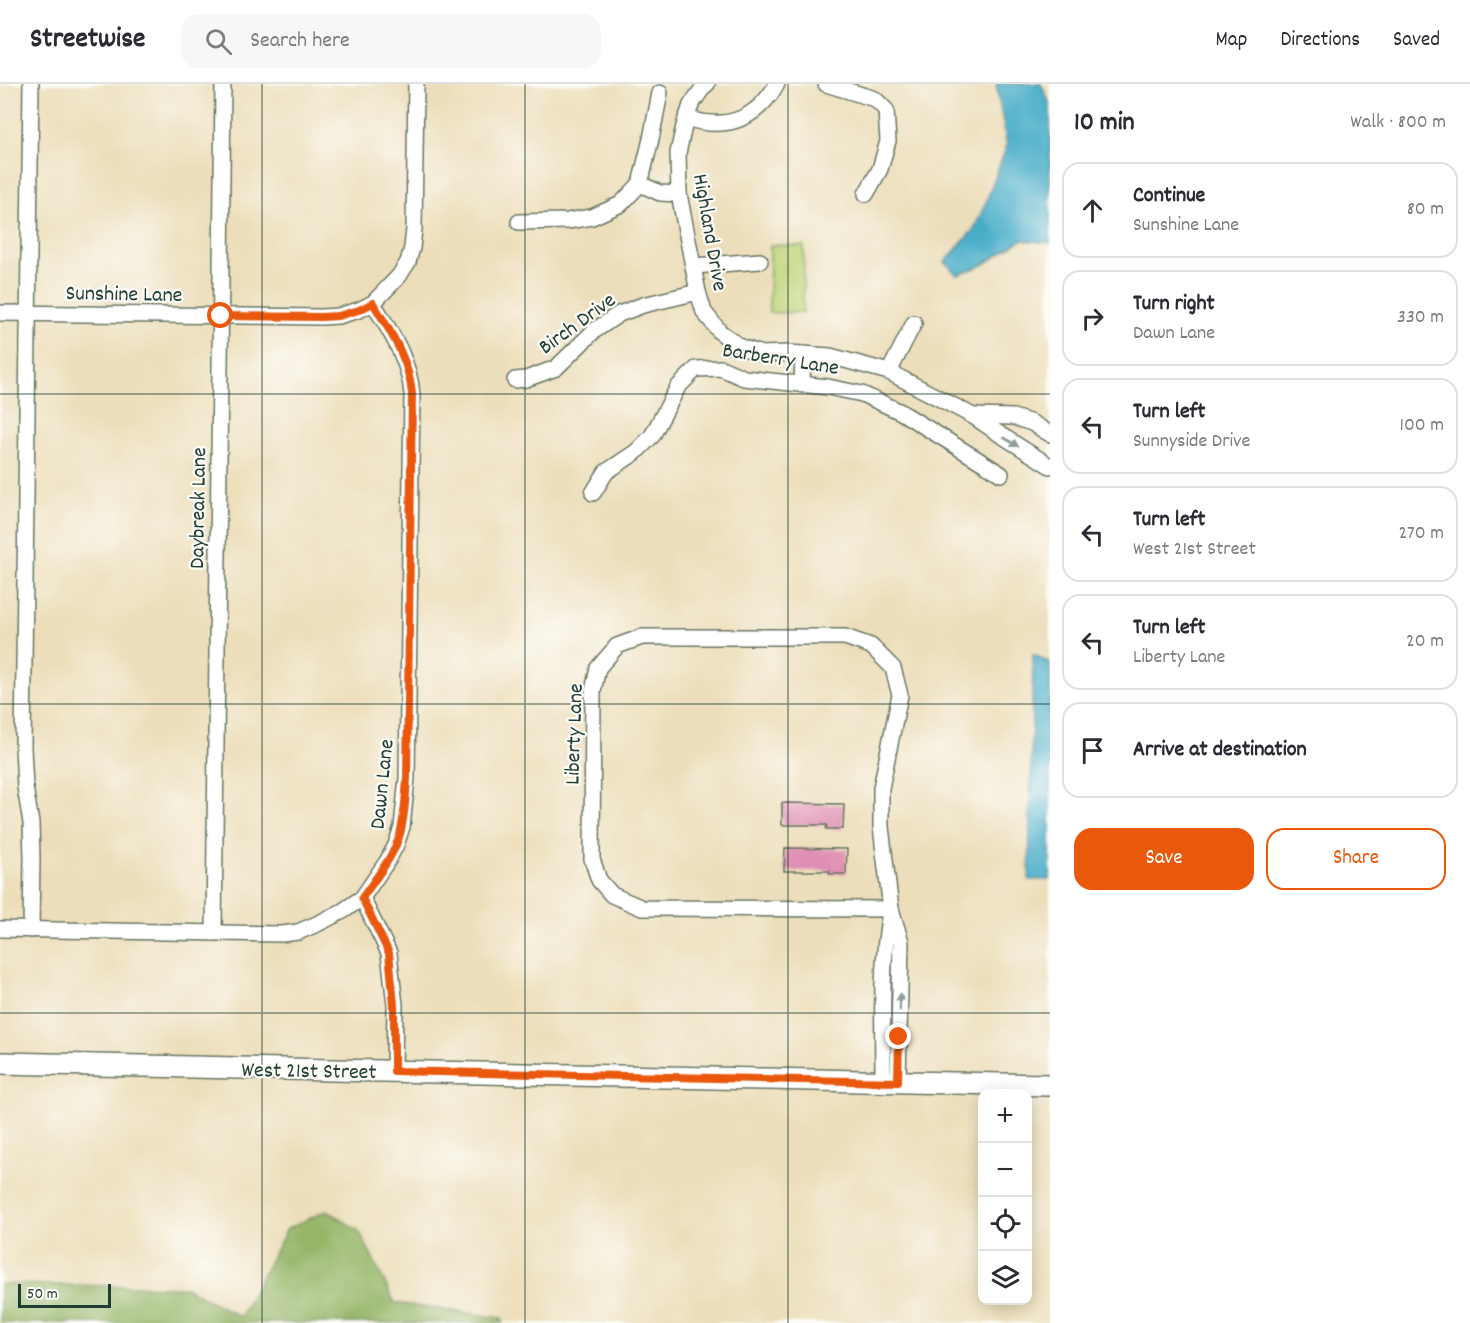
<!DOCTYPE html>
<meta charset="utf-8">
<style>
body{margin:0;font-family:Dekko,sans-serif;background:#f7f7f7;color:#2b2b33}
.controls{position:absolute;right:18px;bottom:18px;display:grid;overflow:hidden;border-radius:12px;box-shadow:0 3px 15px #0003}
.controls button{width:54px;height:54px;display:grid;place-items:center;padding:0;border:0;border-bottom:2px solid #e1e1e2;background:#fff;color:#2b2b33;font:30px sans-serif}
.scale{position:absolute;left:18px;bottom:15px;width:93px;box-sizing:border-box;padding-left:6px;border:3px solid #1f3d34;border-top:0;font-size:16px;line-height:21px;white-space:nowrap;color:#1f3d34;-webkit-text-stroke:4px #fdfcf7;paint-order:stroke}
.stop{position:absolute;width:18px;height:18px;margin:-14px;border:4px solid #ea580c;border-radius:50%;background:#fff}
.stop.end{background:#ea580c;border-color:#fff;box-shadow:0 2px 6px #0008}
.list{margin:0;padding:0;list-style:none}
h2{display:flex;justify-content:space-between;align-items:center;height:78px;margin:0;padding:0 24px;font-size:26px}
h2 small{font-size:20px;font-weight:400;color:#7c7c81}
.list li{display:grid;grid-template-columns:39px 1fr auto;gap:18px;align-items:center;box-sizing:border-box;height:96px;margin:0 12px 12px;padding:0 12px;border:2px solid #e1e1e2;border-radius:18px}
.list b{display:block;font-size:22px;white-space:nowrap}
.list p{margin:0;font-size:20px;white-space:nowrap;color:#7c7c81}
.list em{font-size:20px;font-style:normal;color:#7c7c81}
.actions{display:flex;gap:12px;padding:18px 24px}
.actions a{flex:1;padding:14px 0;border:2px solid #ea580c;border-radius:18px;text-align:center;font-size:21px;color:#ea580c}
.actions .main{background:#ea580c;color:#fff}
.icon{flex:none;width:33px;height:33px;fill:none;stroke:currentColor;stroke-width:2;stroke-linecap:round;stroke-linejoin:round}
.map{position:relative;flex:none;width:1050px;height:1239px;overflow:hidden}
header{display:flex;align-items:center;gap:36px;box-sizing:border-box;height:84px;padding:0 30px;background:#fff;border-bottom:2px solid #e1e1e2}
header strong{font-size:28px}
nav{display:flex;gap:33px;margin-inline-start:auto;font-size:21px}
.search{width:420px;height:54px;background:#f7f7f7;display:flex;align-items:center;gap:15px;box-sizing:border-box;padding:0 21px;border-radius:18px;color:#7c7c81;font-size:22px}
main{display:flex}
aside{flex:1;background:#fff}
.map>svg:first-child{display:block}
.green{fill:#bed478;stroke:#6e8856;stroke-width:1.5}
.forest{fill:#96b668;stroke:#5a7a4e;stroke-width:1.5}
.water{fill:#4aadc9;stroke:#34757e;stroke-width:1.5}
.building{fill:#e08eb3}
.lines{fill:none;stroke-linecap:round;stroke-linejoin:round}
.street-casing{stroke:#677563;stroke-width:18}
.secondary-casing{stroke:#677563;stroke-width:24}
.street{stroke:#fff;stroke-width:15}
.secondary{stroke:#fff;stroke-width:21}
.oneway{fill:#8f9e9a}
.route{stroke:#ea580c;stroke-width:8}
.grid{fill:none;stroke:#1f3d34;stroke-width:1.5;stroke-opacity:0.55}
.labels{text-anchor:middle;stroke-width:4.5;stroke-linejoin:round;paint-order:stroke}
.street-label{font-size:22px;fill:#1f3d34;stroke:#fdfcf7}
</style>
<header>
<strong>Streetwise</strong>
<div class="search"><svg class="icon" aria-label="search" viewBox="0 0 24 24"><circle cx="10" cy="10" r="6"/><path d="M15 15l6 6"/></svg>Search here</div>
<nav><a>Map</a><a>Directions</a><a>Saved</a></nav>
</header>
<main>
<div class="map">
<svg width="1050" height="1239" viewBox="0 0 1050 1239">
<rect width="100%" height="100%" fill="#fdfcf7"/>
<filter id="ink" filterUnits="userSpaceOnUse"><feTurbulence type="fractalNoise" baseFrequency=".0167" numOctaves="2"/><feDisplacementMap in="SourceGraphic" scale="12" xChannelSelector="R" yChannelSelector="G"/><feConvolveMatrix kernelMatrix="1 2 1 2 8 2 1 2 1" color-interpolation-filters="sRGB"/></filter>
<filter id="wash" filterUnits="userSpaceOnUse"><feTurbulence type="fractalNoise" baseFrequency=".008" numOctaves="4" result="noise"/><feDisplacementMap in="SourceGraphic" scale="24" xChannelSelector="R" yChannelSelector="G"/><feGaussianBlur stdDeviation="1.35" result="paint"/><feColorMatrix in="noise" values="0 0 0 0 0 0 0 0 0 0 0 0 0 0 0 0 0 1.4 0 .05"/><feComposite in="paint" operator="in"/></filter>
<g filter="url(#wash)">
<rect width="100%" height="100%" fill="#ecdeba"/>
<polygon class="green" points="770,161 804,162 803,228 769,229"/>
<polygon class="forest" points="327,1126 359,1147 395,1219 502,1234 503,1239 0,1239 0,1200 185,1203 240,1233 287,1145"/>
<g class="water">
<polygon points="996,0 1041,0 1050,20 1050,159 1021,156 983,181 957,191 945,178 974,145 986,118 1007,61"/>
<polygon points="1033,570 1050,579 1050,796 1029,796"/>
</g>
<g id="blocks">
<g class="building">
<polygon points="782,719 844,720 843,745 826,745 827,741 782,741"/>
<polygon points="785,764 847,765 846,790 829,790 830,787 784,787"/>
</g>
</g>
</g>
<g filter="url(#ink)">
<use href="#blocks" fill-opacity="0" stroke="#677563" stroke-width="1.5"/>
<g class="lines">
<defs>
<g id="street">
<polyline points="707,0 704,2 691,21 684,42 678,69 679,110 698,208 704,228 720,248 741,263 762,270 788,269 830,272 889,288 973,332 1001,351 1050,382"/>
<polyline points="826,0 875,15 886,26 888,57 880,85 866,110"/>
<path d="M686,34C726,47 756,36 777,0"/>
<polyline points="640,100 660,109 679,110"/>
<polyline points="519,138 568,137 592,133 621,120 640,100 651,55 660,9"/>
<polyline points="694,182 760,177"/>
<polyline points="0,229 321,233 338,232 359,226 373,219 399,192 408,178 412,164 414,145 416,0"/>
<polyline points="889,288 914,239"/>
<polyline points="515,296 526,295 556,284 594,247 619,230 643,221 698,208"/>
<polyline points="802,301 803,270"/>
<polyline points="973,332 1013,333 1032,339 1050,350"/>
<polyline points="593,409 606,388 636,368 652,352 678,303 696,285 721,284 744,294 828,303 862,310 901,328 1001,390"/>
<polygon points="642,553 845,553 871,562 893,584 900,611 881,704 881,743 891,825 642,824 612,811 599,796 592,775 593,607 598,584 617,562"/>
<polyline points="362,814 389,869 395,921 394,987"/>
<polyline points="891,825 901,858 898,998"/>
<path d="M0,845L282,850L298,848L317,840L343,827L362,814L388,776L396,761L402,743L407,694L412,310C409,275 391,249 373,219"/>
<polyline points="31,846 32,774 31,739 25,703 23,663 31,0"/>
<polyline points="214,849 223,0"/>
<path d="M883,997C883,941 880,884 890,828"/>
</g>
<polyline id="secondary" points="0,979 1050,1001"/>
</defs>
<use href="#street" class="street-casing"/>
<use href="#secondary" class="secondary-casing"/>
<use href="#street" class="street"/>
<use href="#secondary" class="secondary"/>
</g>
<defs><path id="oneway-solid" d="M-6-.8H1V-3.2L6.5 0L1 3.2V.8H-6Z" transform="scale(1.5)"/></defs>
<g class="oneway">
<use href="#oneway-solid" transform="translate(1011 358) rotate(31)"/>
<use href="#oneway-solid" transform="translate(900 918) rotate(-89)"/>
</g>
</g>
<g class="lines" filter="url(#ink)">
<path class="route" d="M221,232L321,233L338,232L359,226L373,219C391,249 409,275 412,310L407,694C406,710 405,726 402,741C398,768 377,792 362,814L389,869L394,921V987L898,998L899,953"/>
</g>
<path class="grid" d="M262,0V1239M525,0V1239M788,0V1239M0,310H1050M0,620H1050M0,929H1050"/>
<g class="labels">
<g class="street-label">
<text transform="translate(712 148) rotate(80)" y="8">Highland Drive</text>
<text transform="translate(124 208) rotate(1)" y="8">Sunshine Lane</text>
<text transform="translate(576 238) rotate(-36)" y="8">Birch Drive</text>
<text transform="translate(781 273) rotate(9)" y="8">Barberry Lane</text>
<text transform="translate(196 424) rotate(-89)" y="8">Daybreak Lane</text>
<text transform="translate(572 650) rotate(-88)" y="8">Liberty Lane</text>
<text transform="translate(380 700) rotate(-84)" y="8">Dawn Lane</text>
<text transform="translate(309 985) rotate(1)" y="8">West 21st Street</text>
</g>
</g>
</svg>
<div class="controls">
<button>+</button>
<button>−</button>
<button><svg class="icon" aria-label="locate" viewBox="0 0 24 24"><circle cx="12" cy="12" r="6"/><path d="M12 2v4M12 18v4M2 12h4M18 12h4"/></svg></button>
<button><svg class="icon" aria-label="layers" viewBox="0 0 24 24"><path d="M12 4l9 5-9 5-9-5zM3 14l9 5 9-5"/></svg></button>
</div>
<div class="scale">50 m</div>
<div class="stop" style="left:221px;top:232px"></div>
<div class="stop end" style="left:899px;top:953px"></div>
</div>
<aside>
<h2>10 min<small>Walk · 800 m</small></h2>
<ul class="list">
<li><svg class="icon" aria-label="ahead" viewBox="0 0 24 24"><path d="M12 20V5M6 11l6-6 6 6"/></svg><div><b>Continue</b><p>Sunshine Lane</p></div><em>80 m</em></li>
<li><svg class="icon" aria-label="right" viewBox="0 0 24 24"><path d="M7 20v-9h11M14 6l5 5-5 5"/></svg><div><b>Turn right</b><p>Dawn Lane</p></div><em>330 m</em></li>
<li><svg class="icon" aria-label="left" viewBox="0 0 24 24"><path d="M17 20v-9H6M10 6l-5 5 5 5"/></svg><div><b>Turn left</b><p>Sunnyside Drive</p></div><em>100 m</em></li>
<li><svg class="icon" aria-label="left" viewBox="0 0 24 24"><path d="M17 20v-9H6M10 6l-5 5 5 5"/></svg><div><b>Turn left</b><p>West 21st Street</p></div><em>270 m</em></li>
<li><svg class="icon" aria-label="left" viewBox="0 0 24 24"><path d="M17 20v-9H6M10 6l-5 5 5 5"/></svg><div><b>Turn left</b><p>Liberty Lane</p></div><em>20 m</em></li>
<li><svg class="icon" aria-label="arrive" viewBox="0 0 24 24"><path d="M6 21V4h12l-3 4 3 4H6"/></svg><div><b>Arrive at destination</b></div></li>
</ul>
<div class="actions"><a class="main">Save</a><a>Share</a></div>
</aside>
</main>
